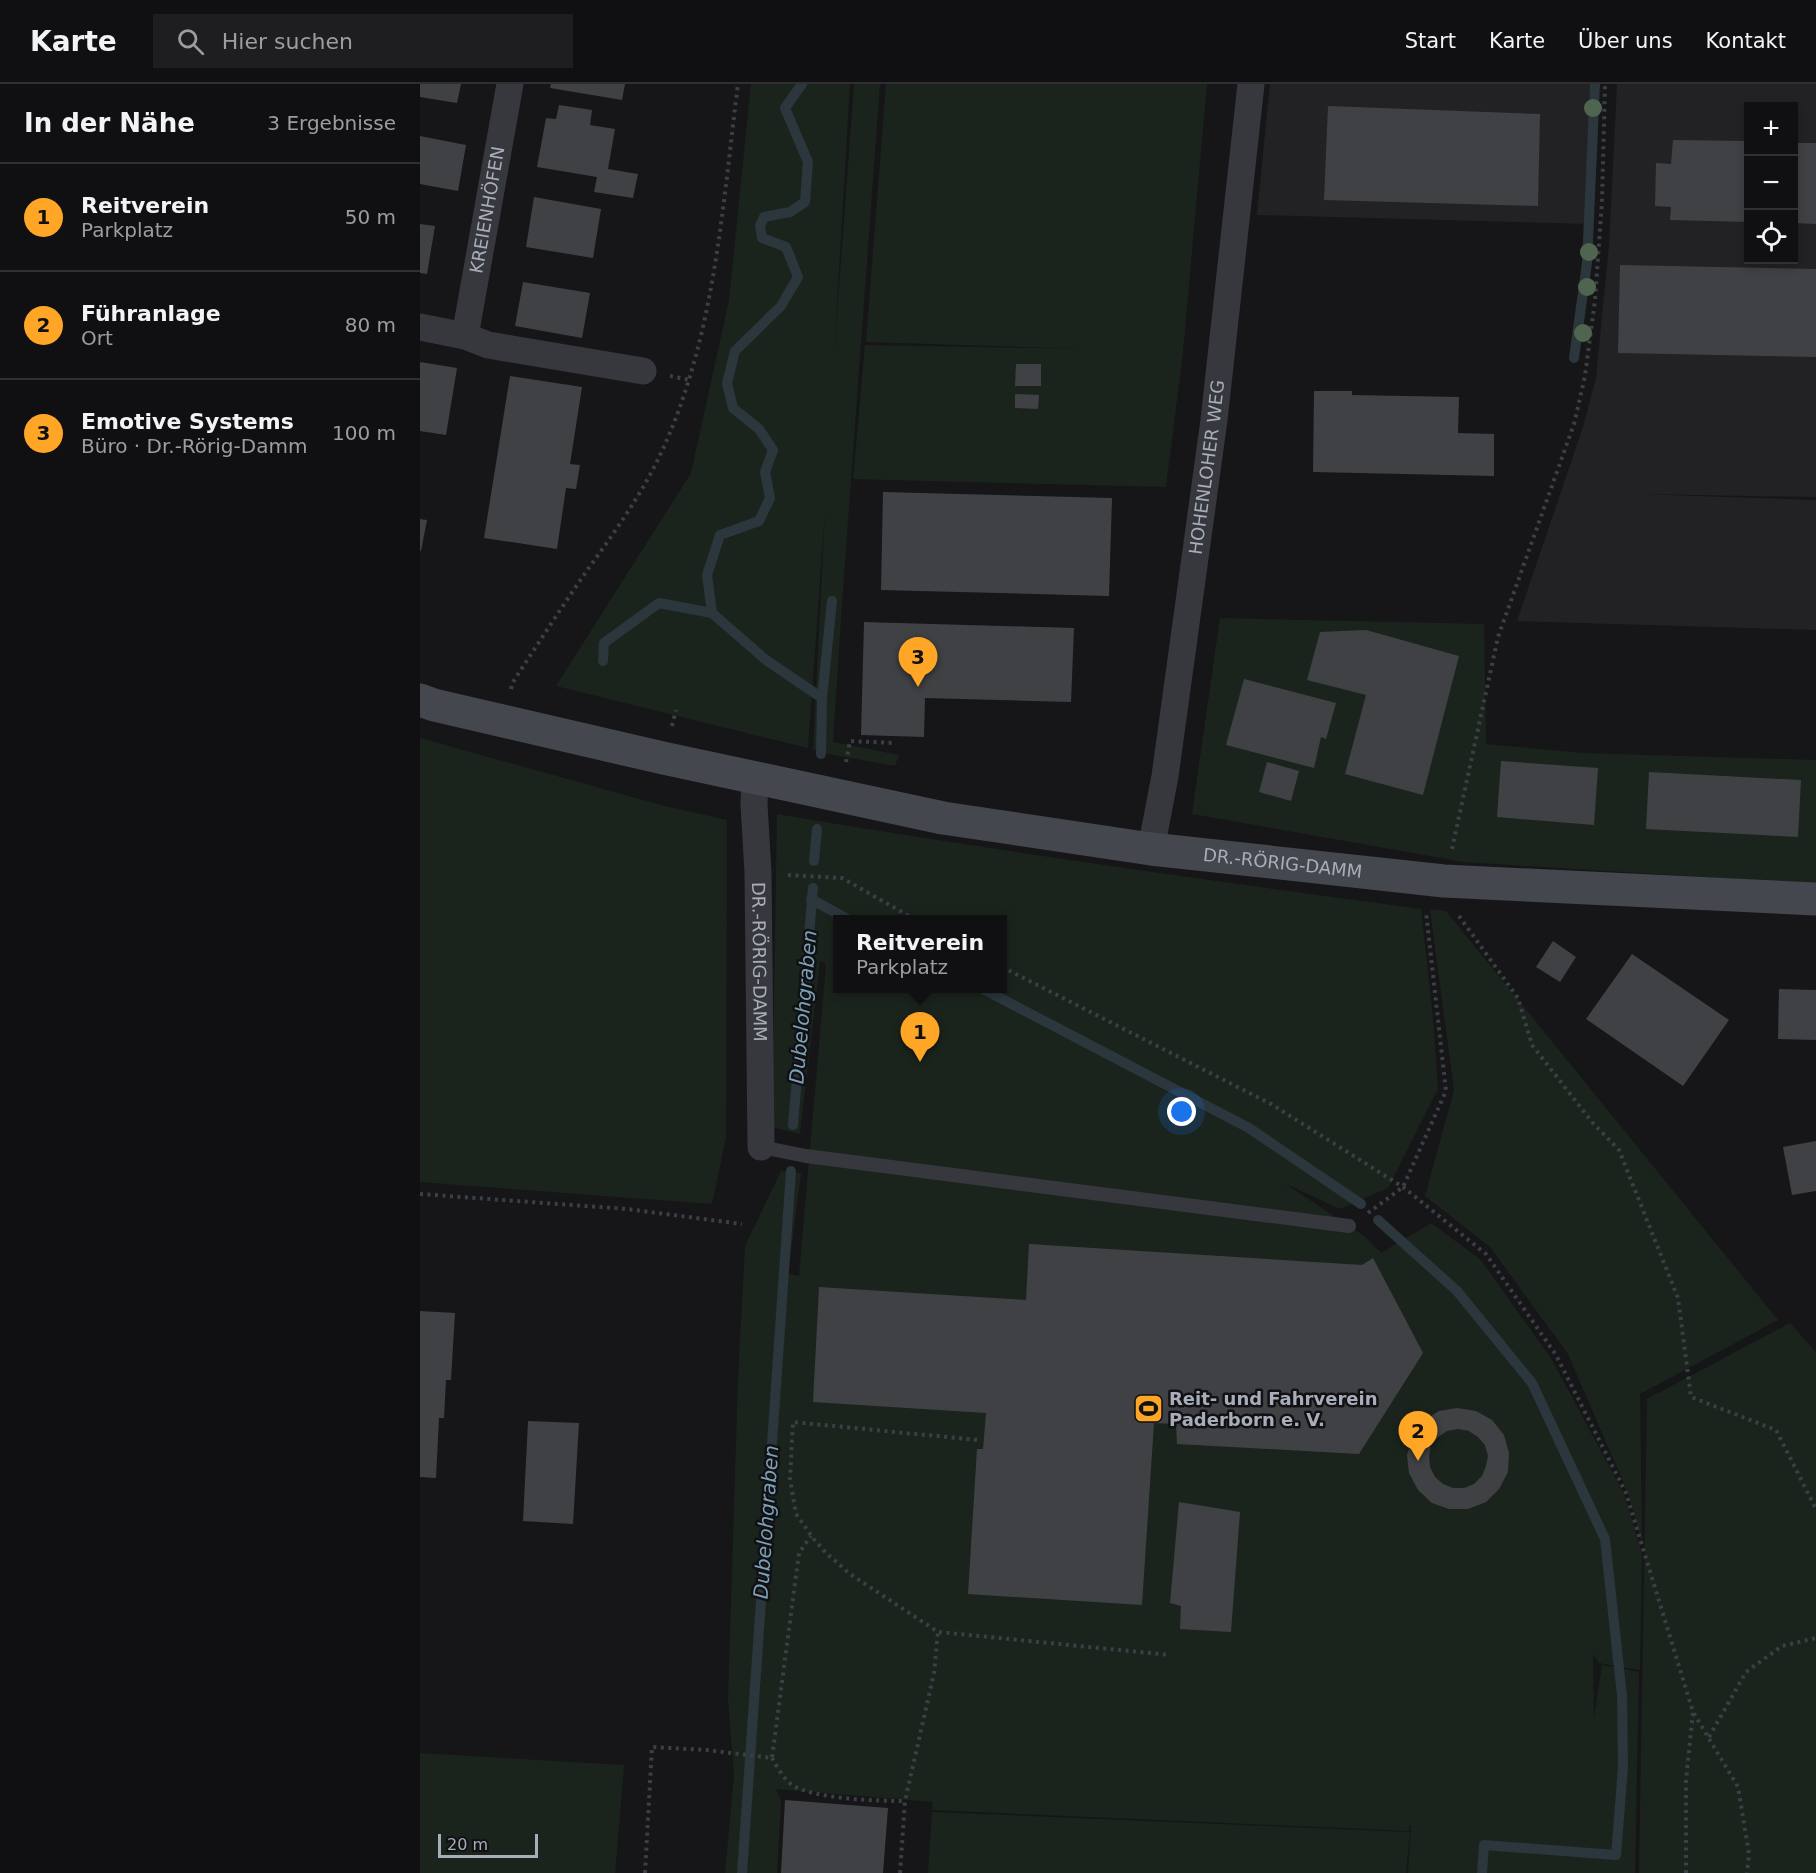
<!DOCTYPE html>
<html lang="de">
<meta charset="utf-8">
<style>
body{margin:0;font-family:"DejaVu Sans",sans-serif;background:#1e1e20;color:#f1f3f6}
.controls{position:absolute;right:18px;top:18px;display:grid;overflow:hidden;border-radius:0px;box-shadow:0 3px 9px #0003}
.controls button{width:54px;height:54px;display:grid;place-items:center;padding:0;border:0;border-bottom:2px solid #303032;background:#101012;color:#f1f3f6;font:30px sans-serif}
.scale{position:absolute;left:18px;bottom:15px;width:100px;box-sizing:border-box;padding-left:6px;border:3px solid #a7aeb9;border-top:0;font-size:16px;line-height:21px;white-space:nowrap;color:#a7aeb9;-webkit-text-stroke:4px #111113;paint-order:stroke}
.you{position:absolute;left:762px;top:1028px;width:21px;height:21px;margin:-15px;border:4px solid #fff;border-radius:50%;background:#1a73e8;box-shadow:0 0 0 9px #1a73e833}
.badge{display:grid;place-items:center;width:39px;height:39px;border-radius:50%;background:#ffa627;color:#111;font-size:20px;font-weight:700}
.pin{position:absolute;translate:-50% -50px;filter:drop-shadow(0 2px 3px #0008)}
.pin::after{content:'';position:absolute;top:32px;width:21px;height:18px;background:inherit;clip-path:polygon(0 0,100% 0,50% 100%)}
.popup{position:absolute;left:413px;top:831px;width:174px;height:78px;box-sizing:border-box;display:grid;place-content:center;border-radius:0px;background:#101012;filter:drop-shadow(0 2px 4px #0005);font-size:20px;white-space:nowrap;color:#9c9d9f}
.popup b{font-size:22px;color:#f1f3f6}
.popup::after{content:'';position:absolute;left:50%;top:100%;margin-left:-12px;border:12px solid transparent;border-top-color:#101012}
.list{margin:0;padding:0;list-style:none}
h2{display:flex;justify-content:space-between;align-items:center;height:78px;margin:0;padding:0 24px;font-size:26px}
h2 small{font-size:20px;font-weight:400;color:#9c9d9f}
.list li{display:grid;grid-template-columns:39px 1fr auto;gap:18px;align-items:center;box-sizing:border-box;height:108px;padding:0 24px;border-top:2px solid #303032}
.list b{display:block;font-size:22px;white-space:nowrap}
.list p{margin:0;font-size:20px;white-space:nowrap;color:#9c9d9f}
.list em{font-size:20px;font-style:normal;color:#9c9d9f}
.icon{flex:none;width:33px;height:33px;fill:none;stroke:currentColor;stroke-width:2;stroke-linecap:round;stroke-linejoin:round}
.map{position:relative;flex:none;width:1396px;height:1789px;overflow:hidden}
header{display:flex;align-items:center;gap:36px;box-sizing:border-box;height:84px;padding:0 30px;background:#101012;border-bottom:2px solid #303032}
header strong{font-size:28px}
nav{display:flex;gap:33px;margin-inline-start:auto;font-size:21px}
.search{width:420px;height:54px;background:#1e1e20;display:flex;align-items:center;gap:15px;box-sizing:border-box;padding:0 21px;border-radius:0px;color:#9c9d9f;font-size:22px}
main{display:flex}
aside{flex:1;background:#101012}
.map>svg:first-child{display:block}
.built{fill:#222225;fill-rule:evenodd}
.green{fill:#1b241c;fill-rule:evenodd}
.lines{fill:none;stroke-linecap:round;stroke-linejoin:round}
.stream{stroke:#2b363d;stroke-width:10}
.building{fill:#404145;fill-rule:evenodd}
.path{stroke:#3c3f45;stroke-width:4;stroke-dasharray:3 4.5;stroke-linecap:butt}
.lane{stroke:#37383e;stroke-width:14}
.street{stroke:#37383e;stroke-width:27}
.secondary{stroke:#44474e;stroke-width:33}
.tree{fill:#4f654f}
.labels{text-anchor:middle;stroke-width:5;stroke-linejoin:round;paint-order:stroke}
.street-label{font-size:18px;fill:#a7aeb9;stroke:#111113}
.poi-label{font-size:18px;font-weight:bold;fill:#a7aeb9;stroke:#111113;text-anchor:start}
.water-label{font-size:20px;font-style:italic;fill:#7ba0b7;stroke:#111113}
</style>
<header>
<strong>Karte</strong>
<div class="search"><svg class="icon" aria-label="search" viewBox="0 0 24 24"><circle cx="10" cy="10" r="6"/><path d="M15 15l6 6"/></svg>Hier suchen</div>
<nav><a>Start</a><a>Karte</a><a>Über uns</a><a>Kontakt</a></nav>
</header>
<main>
<aside>
<h2>In der Nähe<small>3 Ergebnisse</small></h2>
<ul class="list">
<li><span class="badge">1</span><div><b>Reitverein</b><p>Parkplatz</p></div><em>50 m</em></li>
<li><span class="badge">2</span><div><b>Führanlage</b><p>Ort</p></div><em>80 m</em></li>
<li><span class="badge">3</span><div><b>Emotive Systems</b><p>Büro · Dr.-Rörig-Damm</p></div><em>100 m</em></li>
</ul>
</aside>
<div class="map">
<svg width="1396" height="1789" viewBox="0 0 1396 1789">
<rect width="100%" height="100%" fill="#161618"/>
<g class="built">
<polygon points="850,0 1170,0 1169,21 1172,118 1171,140 837,131"/>
<path d="M1197,0H1396V413L1217,410L1396,416V546L1097,537L1163,343L1176,294L1189,161ZM1328,22H1374V176H1328Z"/>
</g>
<g class="green">
<polygon points="331,0 430,0 414,272 434,0 460,0 422,519 413,658 479,671 475,682 414,671 393,666 405,427 388,664 136,602 271,389 309,216"/>
<polygon points="466,0 787,0 763,268 746,403 433,395 445,261 668,265 446,258"/>
<polygon points="800,534 1064,540 1066,660 1162,669 1396,676 1396,800 1044,778 772,730"/>
<polygon points="0,654 245,722 307,736 306,1053 292,1120 0,1098"/>
<path d="M357,730C571,766 786,796 1001,825L1013,933L1018,1005L968,1104L920,1125L864,1099L944,1152L961,1169L1011,1139L1061,1176L1132,1276L1204,1410L1222,1470L1220,1586L1179,1579L1173,1570L1174,1634L1182,1581L1219,1588L1215,1789H988L991,1741L989,1742V1747L512,1726L513,1718L356,1705L361,1716L357,1789H305L314,1692L308,1616L318,1295L325,1162L361,1087L381,1089L368,1190L379,1192L406,880L400,877L380,1050L352,1043ZM418,836H582V904H418Z"/>
<polygon points="1010,825 1026,827 1358,1236 1220,1310 1222,1459 1208,1409 1148,1270 1070,1163 1005,1112 1034,1006"/>
<polygon points="1370,1239 1396,1268 1396,1789 1219,1789 1227,1315"/>
<polygon points="0,1669 204,1681 195,1789 0,1789"/>
<polygon points="512,1728 990,1748 986,1789 508,1789"/>
</g>
<g class="lines">
<g class="stream">
<polyline points="382,0 365,24 388,78 385,118 370,128 344,133 340,142 342,154 366,163 378,193 361,222 315,267 307,299 313,324 339,345 353,366 345,388 350,414 339,437 300,451 287,491 292,529 346,576 402,614"/>
<polyline points="1154,274 1167,179 1175,0"/>
<polyline points="183,577 184,559 239,519 292,529"/>
<polyline points="401,670 402,614 412,517"/>
<polyline points="394,777 397,745"/>
<polyline points="391,815 429,836"/>
<polyline points="561,904 829,1044 941,1120"/>
<polyline points="373,1041 393,804"/>
<polyline points="958,1136 1037,1207 1112,1299 1185,1455 1202,1612 1203,1683 1196,1771 1064,1761 1062,1789"/>
<polyline points="322,1789 371,1087"/>
</g>
</g>
<g class="building">
<polygon points="0,0 41,0 37,19 0,13"/>
<polygon points="131,0 205,0 202,16 130,4"/>
<polygon points="139,21 172,26 170,41 195,45 188,85 218,90 213,114 174,108 177,93 117,83 126,34 136,35"/>
<polygon points="908,22 1120,30 1118,122 904,116"/>
<polygon points="0,52 46,61 38,107 0,100"/>
<polygon points="1253,56 1328,57 1328,138 1250,136 1251,123 1235,122 1236,79 1251,80"/>
<polygon points="1374,59 1396,59 1396,140 1374,139"/>
<polygon points="114,113 181,125 173,174 106,163"/>
<polygon points="0,140 15,142 7,190 0,189"/>
<polygon points="1200,181 1396,185 1396,273 1198,269"/>
<polygon points="103,198 170,209 162,254 95,242"/>
<polygon points="0,278 37,284 26,351 0,347"/>
<polygon points="596,280 621,280 621,302 595,302"/>
<polygon points="90,292 162,303 150,380 160,381 156,405 146,404 137,465 64,454"/>
<polygon points="894,307 932,307 932,311 1039,313 1038,349 1074,350 1074,392 893,388"/>
<polygon points="595,310 619,311 618,325 595,324"/>
<polygon points="463,408 692,414 689,512 461,506"/>
<polygon points="0,435 7,436 1,467 0,467"/>
<polygon points="444,538 654,544 651,618 505,614 504,653 441,651"/>
<polygon points="946,546 1039,572 1003,711 925,690 946,611 887,596 900,548"/>
<polygon points="824,595 916,619 906,655 901,653 894,684 806,661"/>
<polygon points="1081,677 1178,684 1174,741 1077,733"/>
<polygon points="847,678 879,687 871,717 839,708"/>
<polygon points="1229,688 1381,696 1378,753 1226,745"/>
<polygon points="1133,857 1156,873 1140,898 1116,883"/>
<polygon points="1212,870 1309,936 1263,1002 1166,935"/>
<polygon points="1359,905 1396,906 1396,956 1358,955"/>
<polygon points="1396,1057 1396,1107 1372,1111 1363,1063"/>
<polygon points="609,1160 942,1181 953,1174 1003,1269 939,1370 757,1360 756,1340 734,1339 722,1521 548,1510 557,1365 563,1365 566,1329 393,1318 399,1203 606,1216"/>
<polygon points="0,1227 35,1229 31,1296 26,1296 24,1334 19,1334 16,1394 0,1393"/>
<path d="M1037,1324L1056,1327L1072,1336L1084,1351L1089,1369L1088,1388L1079,1405L1066,1418L1048,1425H1029L1012,1419L998,1406L989,1389L987,1371L992,1353L1003,1337L1019,1327ZM1038,1345L1049,1347L1058,1353L1065,1361L1068,1372L1066,1382L1062,1392L1054,1400L1044,1404H1033L1023,1400L1015,1393L1010,1383L1009,1372L1011,1361L1018,1353L1027,1347Z"/>
<polygon points="108,1337 159,1339 153,1440 103,1437"/>
<polygon points="759,1418 820,1428 811,1548 760,1545 761,1522 750,1519"/>
<polygon points="365,1716 468,1724 463,1789 361,1789"/>
</g>
<g class="lines">
<g class="path">
<polyline points="250,292 270,296"/>
<path d="M91,605L93,598C117,561 141,524 166,488C193,450 221,412 241,369C295,253 302,125 318,0"/>
<polyline points="252,642 256,626"/>
<polyline points="426,678 430,657 474,659"/>
<polyline points="1032,765 1078,553 1154,340 1165,292 1175,216 1182,118 1185,0"/>
<polyline points="368,791 422,794 496,836"/>
<polyline points="1039,832 1098,914 1112,961 1172,1038 1199,1066 1258,1214 1271,1313 1356,1346 1396,1425"/>
<polyline points="582,883 851,1020 983,1103 1066,1170 1136,1271 1206,1409 1273,1628 1318,1703 1329,1770 1327,1789"/>
<polyline points="0,1110 207,1125 322,1140"/>
<polyline points="948,1129 983,1103 1026,1007 1006,828"/>
<polyline points="557,1356 373,1338 370,1395 376,1430 393,1454 406,1469 430,1490 518,1548 750,1571"/>
<polyline points="1289,1653 1326,1588 1362,1562 1396,1554"/>
<path d="M352,1674C357,1683 363,1694 372,1701C394,1715 458,1717 485,1717"/>
<polyline points="225,1789 232,1663 286,1666 352,1674 379,1469 391,1452"/>
<polyline points="480,1789 485,1717 514,1589 518,1548"/>
<polyline points="1266,1789 1266,1696 1273,1628"/>
</g>
<polyline class="lane" points="341,1063 386,1072 929,1142"/>
<g class="street">
<path id="s1" d="M0,243L45,252L90,0"/>
<polyline points="45,252 68,261 223,287"/>
<path id="s2" d="M335,694L334,720L338,789L341,1063"/>
<path id="s3" d="M731,765L745,692L794,336L831,0"/>
</g>
<path class="secondary" id="s4" d="M0,616L14,621L243,674L523,734L731,765L1024,797L1396,815"/>
</g>
<g class="tree">
<circle cx="1173" cy="24" r="9"/>
<circle cx="1169" cy="168" r="9"/>
<circle cx="1167" cy="203" r="9"/>
<circle cx="1163" cy="249" r="9"/>
</g>
<defs>
<symbol id="stadium-square" viewBox="-11 -11 22 22"><rect x="-9" y="-9" width="18" height="18" rx="4" fill="#ffa627" stroke="#111113"/><path d="M0-5a6.5 5 0 1 0 0 10a6.5 5 0 1 0 0-10ZM-3.5-1.8h7v3.6h-7Z" fill="#111"/></symbol>
</defs>
<g fill-rule="evenodd">
<use href="#stadium-square" x="712" y="1308" width="33" height="33"/>
</g>
<g class="labels">
<g class="street-label">
<text dy="6" stroke="none"><textPath href="#s1" startOffset="174">KREIENHÖFEN</textPath></text>
<text dy="6" stroke="none"><textPath href="#s3" startOffset="386">HOHENLOHER WEG</textPath></text>
<text dy="6" stroke="none"><textPath href="#s4" startOffset="879">DR.-RÖRIG-DAMM</textPath></text>
<text dy="6" stroke="none"><textPath href="#s2" startOffset="184">DR.-RÖRIG-DAMM</textPath></text>
</g>
<g class="poi-label">
<text x="749" y="1321">Reit- und Fahrverein<tspan x="749" dy="21">Paderborn e. V.</tspan></text>
</g>
<g class="water-label">
<text transform="translate(383 923) rotate(-85)" y="7">Dubelohgraben</text>
<text transform="translate(346 1438) rotate(-86)" y="7">Dubelohgraben</text>
</g>
</g>
</svg>
<div class="controls">
<button>+</button>
<button>−</button>
<button><svg class="icon" aria-label="locate" viewBox="0 0 24 24"><circle cx="12" cy="12" r="6"/><path d="M12 2v4M12 18v4M2 12h4M18 12h4"/></svg></button>
</div>
<div class="scale">20 m</div>
<div class="you"></div>
<div class="pin badge" style="left:500px;top:978px">1</div>
<div class="popup"><b>Reitverein</b>Parkplatz</div>
<div class="pin badge" style="left:998px;top:1377px">2</div>
<div class="pin badge" style="left:498px;top:603px">3</div>
</div>
</main>
